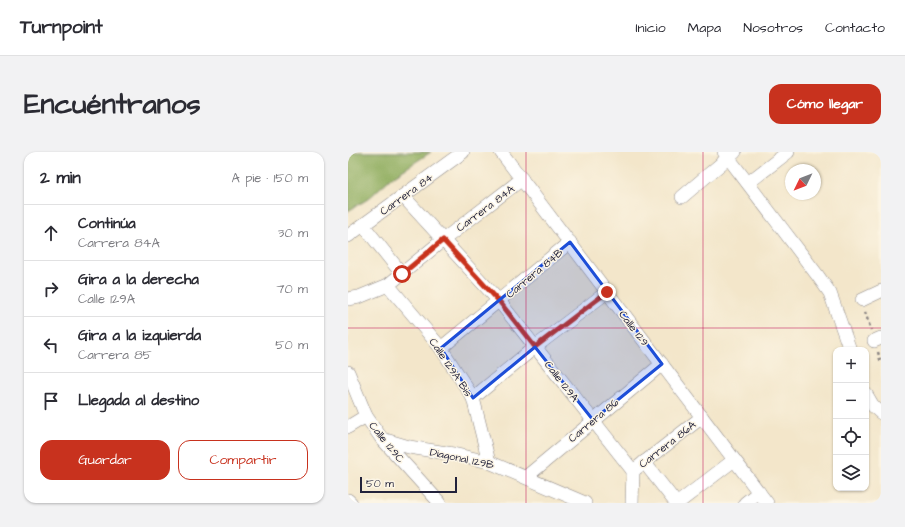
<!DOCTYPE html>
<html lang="es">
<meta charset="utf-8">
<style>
body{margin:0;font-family:"Architects Daughter",sans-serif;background:#f2f2f3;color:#2b2b33}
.controls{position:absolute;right:12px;bottom:12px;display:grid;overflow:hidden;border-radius:8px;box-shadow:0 1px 3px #0004}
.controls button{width:36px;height:36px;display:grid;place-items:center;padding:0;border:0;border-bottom:1px solid #e1e1e2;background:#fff;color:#2b2b33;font:20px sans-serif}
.compass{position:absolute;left:437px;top:12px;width:36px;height:36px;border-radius:50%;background:#fff;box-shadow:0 1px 3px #0004;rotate:227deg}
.scale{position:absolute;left:12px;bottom:10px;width:97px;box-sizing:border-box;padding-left:4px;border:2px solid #22223b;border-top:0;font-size:11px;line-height:14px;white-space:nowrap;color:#22223b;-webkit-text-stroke:3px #fcf5e5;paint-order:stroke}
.stop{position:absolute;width:12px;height:12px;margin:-9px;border:3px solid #c8321e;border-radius:50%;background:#fff}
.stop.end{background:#c8321e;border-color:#fff;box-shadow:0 1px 4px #0008}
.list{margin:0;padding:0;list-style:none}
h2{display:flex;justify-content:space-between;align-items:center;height:52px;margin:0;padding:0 16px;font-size:17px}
h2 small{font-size:13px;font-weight:400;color:#7c7c81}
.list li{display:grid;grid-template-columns:26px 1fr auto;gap:12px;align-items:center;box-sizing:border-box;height:56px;padding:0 16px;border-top:1px solid #e1e1e2}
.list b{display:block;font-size:15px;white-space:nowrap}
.list p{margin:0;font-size:13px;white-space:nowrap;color:#7c7c81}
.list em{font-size:13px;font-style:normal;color:#7c7c81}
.actions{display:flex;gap:8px;padding:12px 16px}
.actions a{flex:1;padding:9px 0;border:1px solid #c8321e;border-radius:12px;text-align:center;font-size:14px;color:#c8321e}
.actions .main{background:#c8321e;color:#fff}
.icon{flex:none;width:22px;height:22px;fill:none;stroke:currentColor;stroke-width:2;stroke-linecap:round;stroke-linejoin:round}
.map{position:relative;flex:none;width:533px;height:351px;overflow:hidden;border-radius:12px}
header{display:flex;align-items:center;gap:24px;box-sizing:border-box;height:56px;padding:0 20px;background:#fff;border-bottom:1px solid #e1e1e2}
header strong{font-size:19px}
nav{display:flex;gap:22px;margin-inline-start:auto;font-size:14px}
.intro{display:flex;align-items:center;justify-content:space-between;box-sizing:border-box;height:96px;padding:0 24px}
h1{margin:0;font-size:28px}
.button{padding:10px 18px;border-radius:12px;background:#c8321e;color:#fff;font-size:14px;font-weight:700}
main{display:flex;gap:24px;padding:0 24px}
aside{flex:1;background:#fff;border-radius:12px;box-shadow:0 1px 3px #0004}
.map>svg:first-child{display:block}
.forest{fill:#92af62;stroke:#5a684e}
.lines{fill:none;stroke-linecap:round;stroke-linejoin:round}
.minor-casing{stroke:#8a8482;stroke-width:14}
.path{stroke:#8a8482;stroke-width:2.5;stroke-dasharray:3 3;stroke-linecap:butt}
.minor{stroke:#fff;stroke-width:13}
.route{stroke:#c8321e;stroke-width:5}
.marked{fill:#1d4ed8;fill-opacity:0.2;stroke:#1d4ed8;stroke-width:3;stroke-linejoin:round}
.grid{fill:none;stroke:#c2185b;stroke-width:1;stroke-opacity:0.55}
.labels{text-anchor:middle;stroke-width:3;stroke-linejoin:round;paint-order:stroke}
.street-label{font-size:11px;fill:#22223b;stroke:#fcf5e5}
</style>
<header>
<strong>Turnpoint</strong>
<nav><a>Inicio</a><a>Mapa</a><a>Nosotros</a><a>Contacto</a></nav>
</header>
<div class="intro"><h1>Encuéntranos</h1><a class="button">Cómo llegar</a></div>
<main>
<aside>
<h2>2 min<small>A pie · 150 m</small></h2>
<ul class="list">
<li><svg class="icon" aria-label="ahead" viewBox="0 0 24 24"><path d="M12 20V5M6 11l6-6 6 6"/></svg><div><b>Continúa</b><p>Carrera 84A</p></div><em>30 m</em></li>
<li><svg class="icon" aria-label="right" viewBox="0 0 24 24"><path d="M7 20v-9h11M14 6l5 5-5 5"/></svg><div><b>Gira a la derecha</b><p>Calle 129A</p></div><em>70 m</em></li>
<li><svg class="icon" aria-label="left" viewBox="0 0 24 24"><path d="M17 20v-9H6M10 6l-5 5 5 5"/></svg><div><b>Gira a la izquierda</b><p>Carrera 85</p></div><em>50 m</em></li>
<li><svg class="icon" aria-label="arrive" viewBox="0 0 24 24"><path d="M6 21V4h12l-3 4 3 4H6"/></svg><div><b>Llegada al destino</b></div></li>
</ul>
<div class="actions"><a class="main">Guardar</a><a>Compartir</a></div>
</aside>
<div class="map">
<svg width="533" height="351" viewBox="0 0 533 351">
<rect width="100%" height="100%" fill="#fcf5e5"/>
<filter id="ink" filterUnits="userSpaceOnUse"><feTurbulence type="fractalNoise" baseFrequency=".025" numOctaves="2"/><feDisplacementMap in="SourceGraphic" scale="8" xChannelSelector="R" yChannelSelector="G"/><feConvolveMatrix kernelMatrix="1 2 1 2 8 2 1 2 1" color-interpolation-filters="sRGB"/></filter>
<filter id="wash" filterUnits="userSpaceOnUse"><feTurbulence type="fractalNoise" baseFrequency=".012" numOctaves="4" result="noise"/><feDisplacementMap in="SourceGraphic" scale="16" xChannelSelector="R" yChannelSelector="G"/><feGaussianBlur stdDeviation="0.9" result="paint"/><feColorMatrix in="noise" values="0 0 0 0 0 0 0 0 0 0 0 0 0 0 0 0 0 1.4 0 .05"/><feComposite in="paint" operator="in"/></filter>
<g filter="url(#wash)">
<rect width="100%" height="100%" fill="#f3e6ca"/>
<polygon class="forest" points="0,0 83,0 43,26 20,47 0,59"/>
</g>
<g filter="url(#ink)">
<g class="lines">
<defs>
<g id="minor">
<polyline points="153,0 419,351"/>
<polyline points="376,0 470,124 482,141 502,198"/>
<polyline points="400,31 440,0"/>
<polyline points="55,44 151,149 285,319 284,351"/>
<polyline points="334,45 387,0"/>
<polyline points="15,73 54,122"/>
<polyline points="0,84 115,0"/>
<polyline points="40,133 93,196 125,246 141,310"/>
<polyline points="0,147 11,145 40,133 95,88 174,27"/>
<polyline points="514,148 533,139"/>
<polyline points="526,189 533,186"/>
<polyline points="93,196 222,90"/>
<polyline points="0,220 18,264 34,287 92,351"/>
<polyline points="518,242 525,254 533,261"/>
<polyline points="125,246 187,195 259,140"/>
<polyline points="0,275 18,264"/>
<polyline points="34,287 61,295 105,302 141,310 237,351"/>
<polyline points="296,310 328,351"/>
<polyline points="285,319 354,265"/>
<polyline points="178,325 314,212"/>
<polyline points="0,348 3,351"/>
<polyline points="330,351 386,308"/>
<polyline points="397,351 411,340"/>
</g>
</defs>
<use href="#minor" class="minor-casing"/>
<g class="path">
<polyline points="517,160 523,178"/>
<polyline points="530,200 533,211"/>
</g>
<use href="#minor" class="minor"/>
</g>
</g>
<g class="lines" filter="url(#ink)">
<polyline class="route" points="54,122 95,88 151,149 187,195 259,140"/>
</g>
<path class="marked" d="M222,90L314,212L245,268L187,195L125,246L93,196Z"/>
<path class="grid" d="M178,0V351M355,0V351M0,176H533"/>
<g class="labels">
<g class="street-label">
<text transform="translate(58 42) rotate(-36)" y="4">Carrera 84</text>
<text transform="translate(137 56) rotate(-37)" y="4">Carrera 84A</text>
<text transform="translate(186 121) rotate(-40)" y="4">Carrera 84B</text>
<text transform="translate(286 176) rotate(53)" y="4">Calle 129</text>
<text transform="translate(103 215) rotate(56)" y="4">Calle 129A Bis</text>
<text transform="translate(214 229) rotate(52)" y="4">Calle 129A</text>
<text transform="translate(245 268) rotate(-40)" y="4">Carrera 86</text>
<text transform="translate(39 290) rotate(51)" y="4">Calle 129C</text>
<text transform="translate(319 292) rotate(-38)" y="4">Carrera 86A</text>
<text transform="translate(114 306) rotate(12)" y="4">Diagonal 129B</text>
</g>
</g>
</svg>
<div class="controls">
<button>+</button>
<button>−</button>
<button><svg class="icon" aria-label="locate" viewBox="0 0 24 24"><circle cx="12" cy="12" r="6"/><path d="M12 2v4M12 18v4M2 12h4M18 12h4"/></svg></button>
<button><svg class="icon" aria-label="layers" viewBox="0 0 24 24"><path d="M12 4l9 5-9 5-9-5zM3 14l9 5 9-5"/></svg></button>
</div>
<svg class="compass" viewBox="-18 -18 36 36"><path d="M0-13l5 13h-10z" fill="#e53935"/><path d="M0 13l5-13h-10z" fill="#7c7c81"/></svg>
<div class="scale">50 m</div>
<div class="stop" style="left:54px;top:122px"></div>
<div class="stop end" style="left:259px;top:140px"></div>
</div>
</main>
